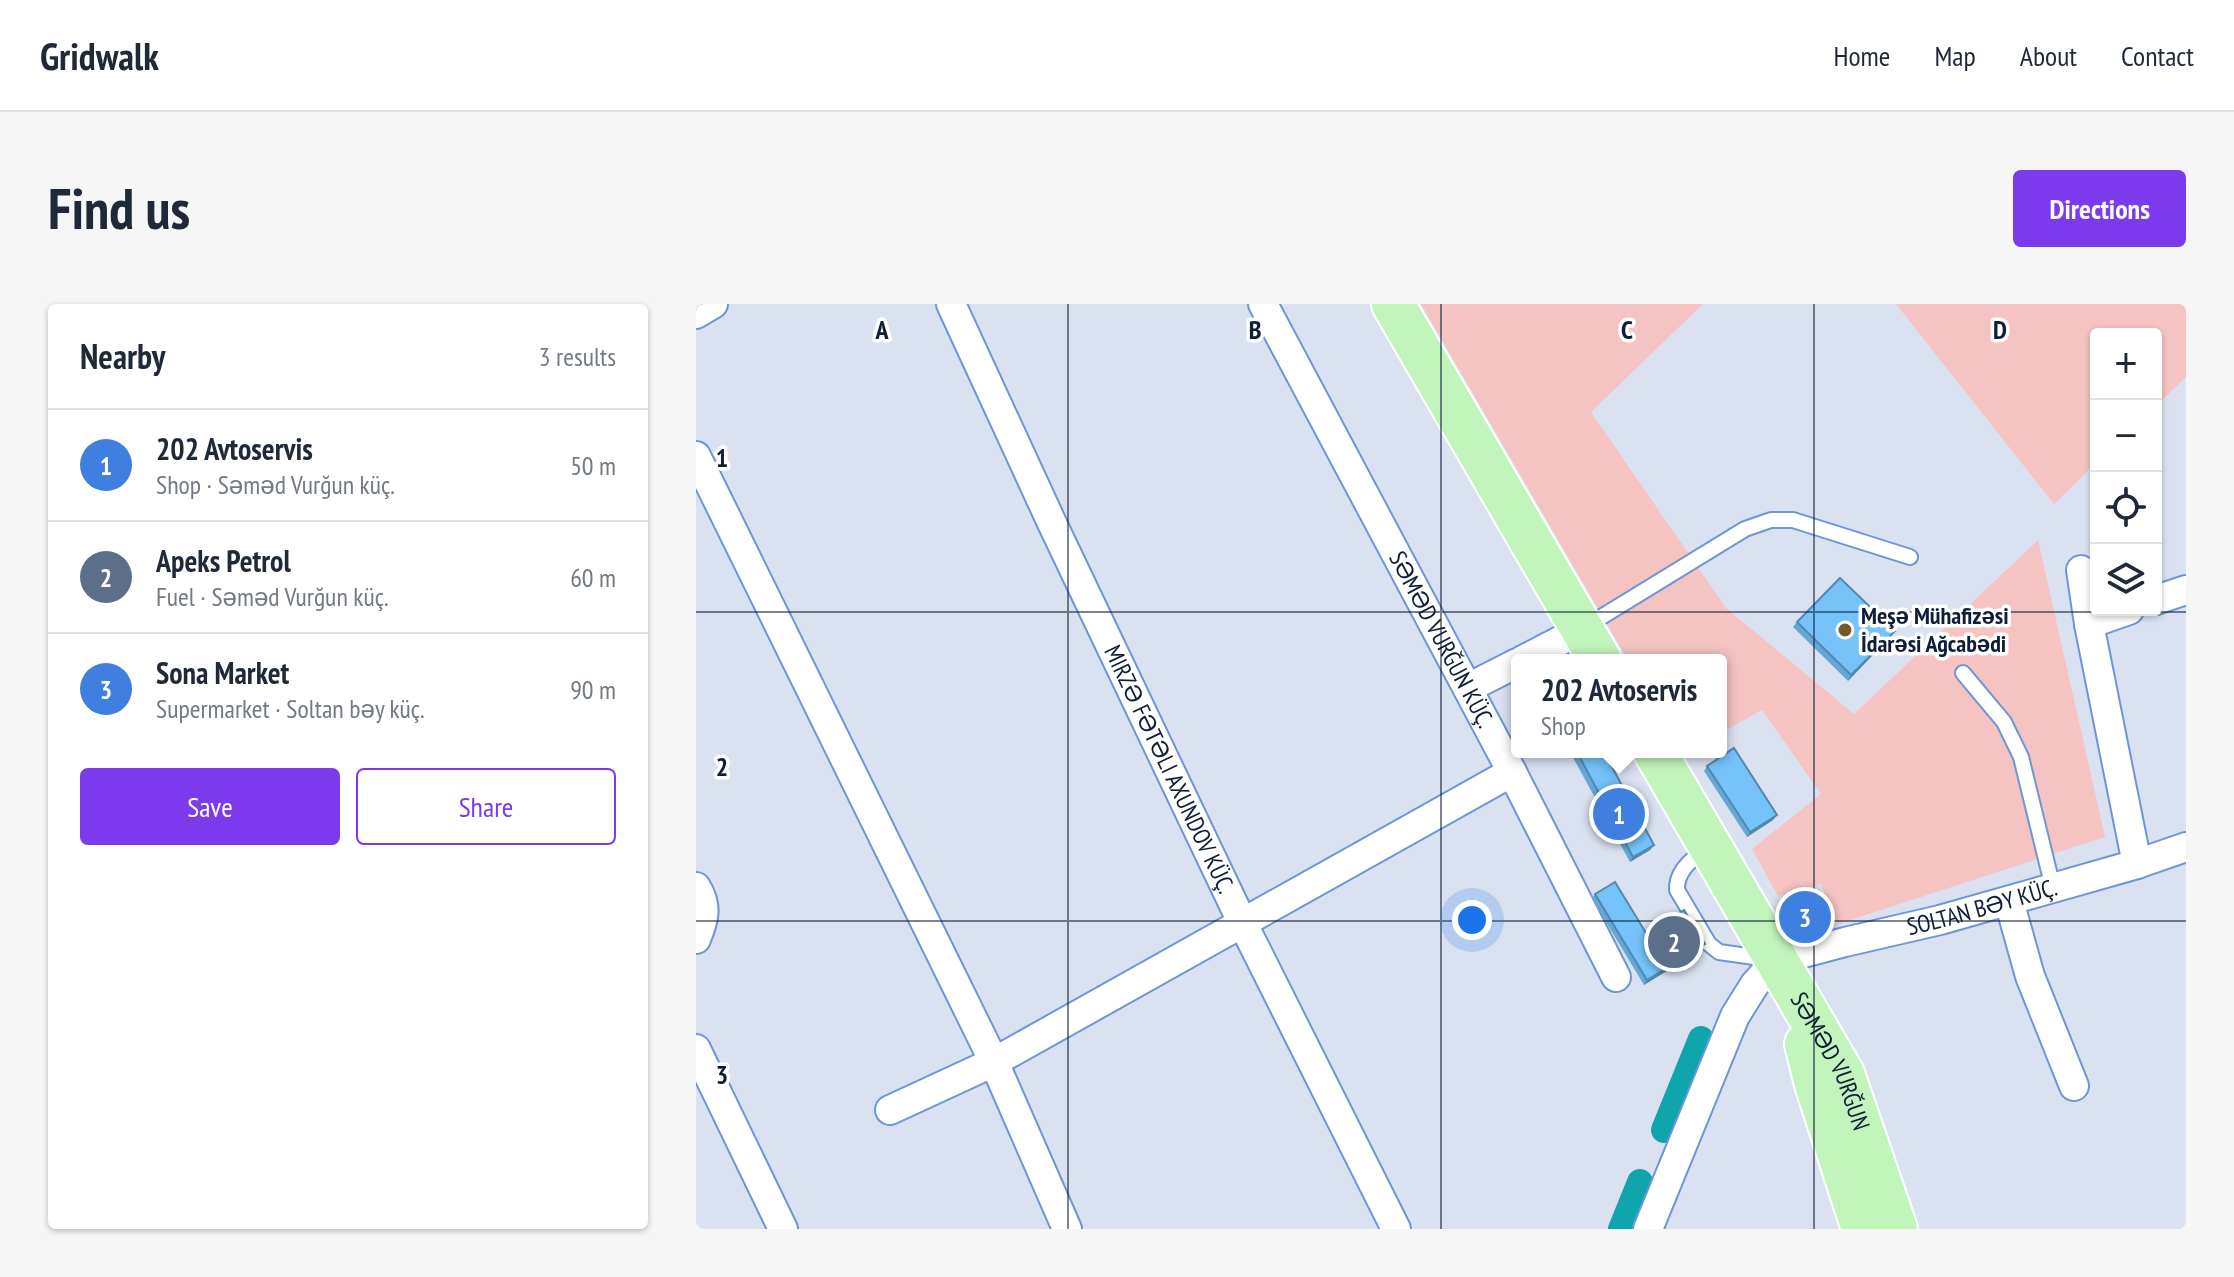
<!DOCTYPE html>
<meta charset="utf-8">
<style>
body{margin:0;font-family:"PT Sans Narrow",sans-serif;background:#f6f6f7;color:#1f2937}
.controls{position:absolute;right:24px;top:24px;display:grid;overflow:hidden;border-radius:8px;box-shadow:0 2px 6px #0004}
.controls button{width:72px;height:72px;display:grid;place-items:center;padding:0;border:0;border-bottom:2px solid #e0e1e3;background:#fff;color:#1f2937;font:40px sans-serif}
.you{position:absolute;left:776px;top:616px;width:28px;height:28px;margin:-20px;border:6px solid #fff;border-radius:50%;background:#1a73e8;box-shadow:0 0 0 12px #1a73e833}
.badge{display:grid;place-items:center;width:52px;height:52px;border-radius:50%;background:#7c3aed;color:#fff;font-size:26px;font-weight:700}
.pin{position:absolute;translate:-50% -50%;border:4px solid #fff;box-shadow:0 2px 8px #0006}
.popup{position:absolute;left:815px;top:350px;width:216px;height:104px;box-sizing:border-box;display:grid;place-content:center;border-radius:8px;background:#fff;filter:drop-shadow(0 2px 6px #0005);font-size:26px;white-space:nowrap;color:#747a83}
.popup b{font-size:30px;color:#1f2937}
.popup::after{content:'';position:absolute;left:50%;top:100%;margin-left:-16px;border:16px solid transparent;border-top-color:#fff}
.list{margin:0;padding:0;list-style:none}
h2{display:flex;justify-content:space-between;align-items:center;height:104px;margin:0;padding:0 32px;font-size:34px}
h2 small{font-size:26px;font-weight:400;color:#747a83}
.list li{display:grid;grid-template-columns:52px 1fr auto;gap:24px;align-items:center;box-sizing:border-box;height:112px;padding:0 32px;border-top:2px solid #e0e1e3}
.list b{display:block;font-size:30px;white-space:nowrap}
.list p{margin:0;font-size:26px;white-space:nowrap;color:#747a83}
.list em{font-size:26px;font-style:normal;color:#747a83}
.actions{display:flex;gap:16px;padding:24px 32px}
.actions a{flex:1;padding:18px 0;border:2px solid #7c3aed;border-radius:8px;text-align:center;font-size:28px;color:#7c3aed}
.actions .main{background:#7c3aed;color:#fff}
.icon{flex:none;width:44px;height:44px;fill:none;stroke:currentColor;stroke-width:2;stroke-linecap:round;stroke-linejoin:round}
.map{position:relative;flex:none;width:1490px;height:925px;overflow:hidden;border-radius:8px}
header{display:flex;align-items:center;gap:48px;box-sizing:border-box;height:112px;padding:0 40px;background:#fff;border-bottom:2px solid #e0e1e3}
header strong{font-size:38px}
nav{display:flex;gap:44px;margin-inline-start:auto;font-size:28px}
.intro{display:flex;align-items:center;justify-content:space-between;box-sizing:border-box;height:192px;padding:0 48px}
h1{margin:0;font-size:56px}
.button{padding:20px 36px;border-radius:8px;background:#7c3aed;color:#fff;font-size:28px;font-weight:700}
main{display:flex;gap:48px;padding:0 48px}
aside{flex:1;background:#fff;border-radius:8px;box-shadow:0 2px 6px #0004}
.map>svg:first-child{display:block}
.green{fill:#f5c4c2}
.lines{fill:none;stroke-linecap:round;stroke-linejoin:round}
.canal{stroke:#0fa5ad;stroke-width:26}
.service-casing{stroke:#6e95d8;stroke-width:18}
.minor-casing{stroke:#6e95d8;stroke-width:32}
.primary-casing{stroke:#fff;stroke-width:46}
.service{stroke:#fff;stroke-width:14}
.minor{stroke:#fff;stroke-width:28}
.primary{stroke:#c2f5bb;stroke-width:42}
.wall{fill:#65a8d7}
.shaded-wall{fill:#5388af}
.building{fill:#76c3fa;stroke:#5388af;stroke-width:2}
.grid{fill:none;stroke:#0f1e38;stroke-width:2;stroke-opacity:0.55}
.poi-dot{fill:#735a2b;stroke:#fff;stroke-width:3}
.labels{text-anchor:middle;stroke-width:7;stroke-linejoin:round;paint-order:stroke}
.poi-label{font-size:24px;font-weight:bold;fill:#0f1e38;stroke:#fff;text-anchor:start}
.street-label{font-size:24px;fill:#0f1e38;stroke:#fff}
.grid-label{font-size:26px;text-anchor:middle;font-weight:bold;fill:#0f1e38;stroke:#fff;stroke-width:7;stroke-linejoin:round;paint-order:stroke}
</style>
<header>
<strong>Gridwalk</strong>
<nav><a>Home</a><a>Map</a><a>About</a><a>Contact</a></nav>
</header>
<div class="intro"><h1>Find us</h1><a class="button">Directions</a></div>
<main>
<aside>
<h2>Nearby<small>3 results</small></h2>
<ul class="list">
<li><span class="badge" style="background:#3f7fe0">1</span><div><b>202 Avtoservis</b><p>Shop · Səməd Vurğun küç.</p></div><em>50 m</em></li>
<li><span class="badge" style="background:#5c6f8a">2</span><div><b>Apeks Petrol</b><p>Fuel · Səməd Vurğun küç.</p></div><em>60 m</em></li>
<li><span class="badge" style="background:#3f7fe0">3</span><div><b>Sona Market</b><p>Supermarket · Soltan bəy küç.</p></div><em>90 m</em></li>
</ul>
<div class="actions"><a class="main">Save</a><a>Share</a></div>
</aside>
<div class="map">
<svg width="1490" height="925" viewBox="0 0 1490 925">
<rect width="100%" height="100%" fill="#dae2f1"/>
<g class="green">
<polygon points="725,0 1007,0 895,108 1030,304 1158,410 1342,236 1409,533 1142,620 1125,580 1082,592 1056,545 1125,490 1066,406 1025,429 1025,356 932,356"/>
<polygon points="1200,0 1490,0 1490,73 1460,102 1460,30 1400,30 1400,159 1358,200"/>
</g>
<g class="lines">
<g class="canal">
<polyline points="968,826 1005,735"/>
<polyline points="925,925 944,878"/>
</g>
<defs>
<g id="service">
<polyline points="889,323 1049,225 1075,216 1097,216 1214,253"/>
<polyline points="1267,369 1308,418 1325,453 1357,584"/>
<path d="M1011,545C996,554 980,567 981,586L1013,640L1023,648L1072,655"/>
</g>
<g id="minor">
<path id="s1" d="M255,0L355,217L546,618L700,925"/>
<path id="s2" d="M567,0L816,468L920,673"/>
<polyline points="0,10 17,0"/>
<polyline points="0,152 298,758 371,925"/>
<polyline points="1385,266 1393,320 1441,560"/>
<polyline points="1460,296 1490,286"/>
<polyline points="1393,320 1433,306"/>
<polyline points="827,356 885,326"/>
<polyline points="772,384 821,359"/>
<path d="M0,583C12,602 8,616 0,635"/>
<polyline points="1313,597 1334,672 1378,782"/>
<polyline points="0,745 87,925"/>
<polyline points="194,806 298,758 816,468"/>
<path id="s3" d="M952,925L1039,712L1059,680L1081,656L1149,638L1244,616L1441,560L1490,543"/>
</g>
<g id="primary">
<polyline points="697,0 904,356"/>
<path id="s4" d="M959,448L1147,770L1200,925"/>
<polyline points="1110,740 1120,780 1167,925"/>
</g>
</defs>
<use href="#service" class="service-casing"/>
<use href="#minor" class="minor-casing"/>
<use href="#primary" class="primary-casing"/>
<use href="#service" class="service"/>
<use href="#minor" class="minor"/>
<use href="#primary" class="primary"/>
</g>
<g class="wall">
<polygon points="1101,318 1199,327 1152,377 1097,323"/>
<polygon points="874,448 908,448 958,541 954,546 934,558"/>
<polygon points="1011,462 1081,511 1077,516 1051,533 1008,467"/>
<polygon points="899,590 950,629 1006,645 948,681 896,595"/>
<polygon points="1095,596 1128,619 1105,630 1092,601"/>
</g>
<g class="shaded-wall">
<polygon points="1199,327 1195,332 1152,377 1155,371"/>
<polygon points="1081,511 1077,516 1051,533 1054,528"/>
<polygon points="958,541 954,546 934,558 937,553"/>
<polygon points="1131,614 1128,619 1105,630 1109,624"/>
<polygon points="1009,640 1006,645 948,681 951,676"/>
</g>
<g class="building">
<polygon points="1144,274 1199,327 1155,371 1101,318"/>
<polygon points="1038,444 1081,511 1054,528 1011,462"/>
<polygon points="881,448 908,448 958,541 937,553"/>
<polygon points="919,578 950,629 988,606 1009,640 951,676 899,590"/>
<polygon points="1119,586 1131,614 1109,624 1095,596"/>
</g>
<path class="grid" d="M372,0V925M745,0V925M1118,0V925M0,308H1490M0,617H1490"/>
<circle class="poi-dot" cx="1149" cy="326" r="8"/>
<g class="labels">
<g class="poi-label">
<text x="1165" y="320">Meşə Mühafizəsi<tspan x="1165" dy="28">İdarəsi Ağcabədi</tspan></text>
</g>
<g class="street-label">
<text dy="8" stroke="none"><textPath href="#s2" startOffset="380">SƏMƏD VURĞUN KÜÇ.</textPath></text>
<text dy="8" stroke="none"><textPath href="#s1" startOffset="514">MIRZƏ FƏTƏLI AXUNDOV KÜÇ.</textPath></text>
<text dy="8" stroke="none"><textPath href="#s3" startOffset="512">SOLTAN BƏY KÜÇ.</textPath></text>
<text dy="8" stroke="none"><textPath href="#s4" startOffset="356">SƏMƏD VURĞUN</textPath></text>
</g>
</g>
<g class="grid-label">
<text x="186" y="35">A</text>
<text x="559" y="35">B</text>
<text x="931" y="35">C</text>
<text x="1304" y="35">D</text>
<text x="26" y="163">1</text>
<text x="26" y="472">2</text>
<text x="26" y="780">3</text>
</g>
</svg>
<div class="controls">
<button>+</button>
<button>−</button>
<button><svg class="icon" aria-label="locate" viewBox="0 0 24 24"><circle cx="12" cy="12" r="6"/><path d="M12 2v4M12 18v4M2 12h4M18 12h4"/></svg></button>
<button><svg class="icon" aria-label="layers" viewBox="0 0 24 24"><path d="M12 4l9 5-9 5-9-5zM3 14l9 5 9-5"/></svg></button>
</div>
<div class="you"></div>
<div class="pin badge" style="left:923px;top:510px;background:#3f7fe0">1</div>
<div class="popup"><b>202 Avtoservis</b>Shop</div>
<div class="pin badge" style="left:978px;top:638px;background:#5c6f8a">2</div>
<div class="pin badge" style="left:1109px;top:613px;background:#3f7fe0">3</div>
</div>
</main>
